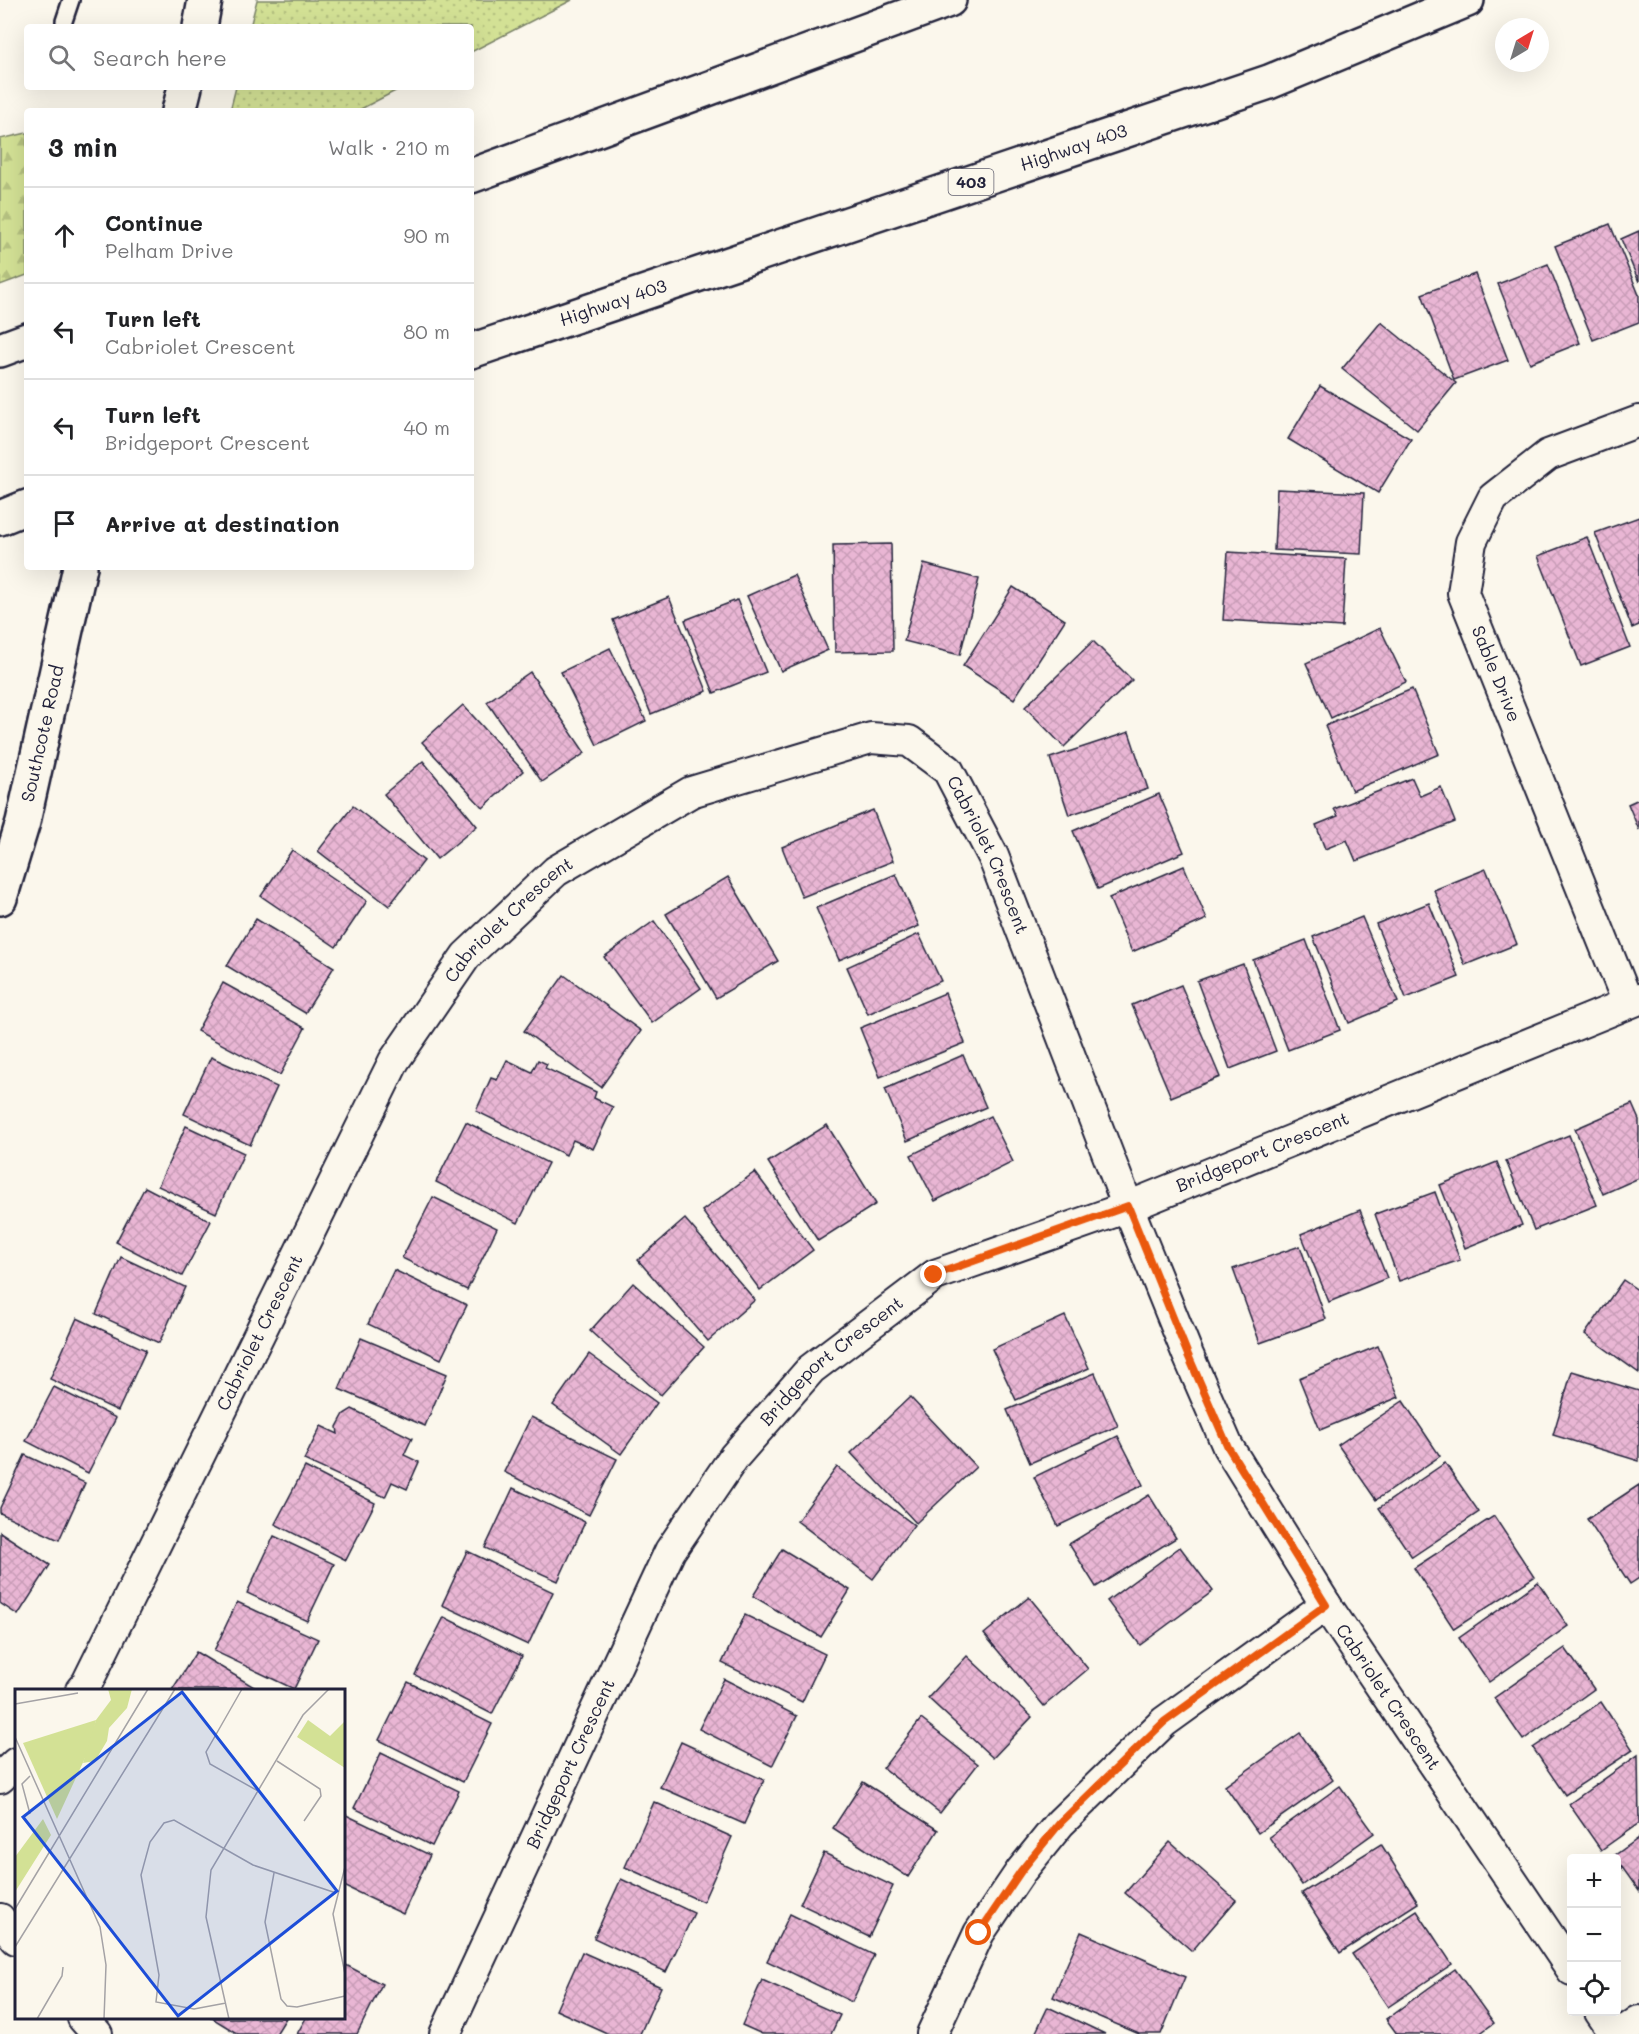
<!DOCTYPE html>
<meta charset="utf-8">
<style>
body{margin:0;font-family:Mali,sans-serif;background:#f2f2f2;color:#202124}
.controls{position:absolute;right:18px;bottom:18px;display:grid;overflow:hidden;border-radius:6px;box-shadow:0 6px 24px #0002}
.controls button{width:54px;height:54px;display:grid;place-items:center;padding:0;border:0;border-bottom:2px solid #e0e0e0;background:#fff;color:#202124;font:30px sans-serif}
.compass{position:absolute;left:1495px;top:18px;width:54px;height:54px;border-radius:50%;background:#fff;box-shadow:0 6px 24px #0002;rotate:38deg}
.stop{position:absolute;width:18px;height:18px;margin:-14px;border:4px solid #ea580c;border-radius:50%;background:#fff}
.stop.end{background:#ea580c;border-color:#fff;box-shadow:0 2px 6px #0008}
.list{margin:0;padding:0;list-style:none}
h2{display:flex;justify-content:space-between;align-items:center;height:78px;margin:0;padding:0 24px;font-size:26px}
h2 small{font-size:20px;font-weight:400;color:#757577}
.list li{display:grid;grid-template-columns:39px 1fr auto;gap:18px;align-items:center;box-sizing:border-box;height:96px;padding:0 24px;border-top:2px solid #e0e0e0}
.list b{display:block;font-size:22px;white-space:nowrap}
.list p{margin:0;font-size:20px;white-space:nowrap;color:#757577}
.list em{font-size:20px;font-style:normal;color:#757577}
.icon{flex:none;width:33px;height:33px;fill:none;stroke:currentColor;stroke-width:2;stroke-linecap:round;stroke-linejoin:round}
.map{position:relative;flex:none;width:1639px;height:2034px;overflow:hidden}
.search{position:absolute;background:#fff;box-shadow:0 6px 24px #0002;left:24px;top:24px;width:450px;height:66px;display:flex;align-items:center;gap:15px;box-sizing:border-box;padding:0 21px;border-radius:6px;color:#757577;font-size:22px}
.panel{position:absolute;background:#fff;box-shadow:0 6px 24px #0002;left:24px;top:108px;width:450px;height:462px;border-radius:6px}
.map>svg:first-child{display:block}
.grass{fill:url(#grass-dots);stroke:#7a8268;stroke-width:1.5}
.forest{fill:url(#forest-firs);stroke:#7a8268;stroke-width:1.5}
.building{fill:url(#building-cross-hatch);stroke:#22223b;stroke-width:1.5}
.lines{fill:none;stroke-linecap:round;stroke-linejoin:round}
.lane-casing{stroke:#22223b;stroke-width:20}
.street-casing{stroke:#22223b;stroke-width:34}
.secondary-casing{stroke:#22223b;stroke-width:38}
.highway-casing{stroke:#22223b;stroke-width:38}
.lane{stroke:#fbf7ec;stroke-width:15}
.street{stroke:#fbf7ec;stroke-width:30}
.secondary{stroke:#fbf7ec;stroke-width:33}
.highway{stroke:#fbf7ec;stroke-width:33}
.route{stroke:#ea580c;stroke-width:8}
.labels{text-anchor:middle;stroke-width:4.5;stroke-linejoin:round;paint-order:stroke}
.shield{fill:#fbf7ec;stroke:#636270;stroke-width:1.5}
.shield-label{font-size:16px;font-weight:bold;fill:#22223b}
.street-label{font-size:18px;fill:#22223b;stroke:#fbf7ec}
.inset-road{fill:none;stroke:#a4a2a5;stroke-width:1.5}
.view{fill:#1d4ed8;fill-opacity:0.15;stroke:#1d4ed8;stroke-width:3}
.inset-edge{fill:none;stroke:#22223b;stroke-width:3}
</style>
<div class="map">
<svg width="1639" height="2034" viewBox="0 0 1639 2034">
<defs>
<pattern id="grass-dots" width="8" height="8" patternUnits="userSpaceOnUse" patternTransform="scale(1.5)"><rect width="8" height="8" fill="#d3e195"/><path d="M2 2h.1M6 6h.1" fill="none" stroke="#b5c181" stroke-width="1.8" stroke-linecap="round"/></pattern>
<pattern id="forest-firs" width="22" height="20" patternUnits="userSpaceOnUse" patternTransform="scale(1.5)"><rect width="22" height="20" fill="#d3e195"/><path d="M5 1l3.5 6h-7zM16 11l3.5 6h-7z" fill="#b5c181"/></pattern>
<pattern id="building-cross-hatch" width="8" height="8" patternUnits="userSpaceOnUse" patternTransform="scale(1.5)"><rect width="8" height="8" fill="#e9b6d4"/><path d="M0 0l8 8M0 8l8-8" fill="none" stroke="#c89cb7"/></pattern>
</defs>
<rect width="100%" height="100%" fill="#fbf7ec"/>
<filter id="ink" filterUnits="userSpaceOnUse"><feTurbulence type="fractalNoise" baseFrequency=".0167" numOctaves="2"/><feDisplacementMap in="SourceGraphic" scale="12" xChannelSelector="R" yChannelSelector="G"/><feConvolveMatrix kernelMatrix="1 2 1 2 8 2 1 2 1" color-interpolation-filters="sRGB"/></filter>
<g filter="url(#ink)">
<g class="grass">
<polygon points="257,0 572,0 471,52 471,27 250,27"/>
<polygon points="236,87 403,87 357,111 230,111"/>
</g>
<polygon class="forest" points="27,133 27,275 0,285 0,139"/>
<g class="building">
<polygon points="1610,224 1639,295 1639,322 1593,340 1555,246"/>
<polygon points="1639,231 1639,282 1621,239"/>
<polygon points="1548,264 1580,343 1530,363 1498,284"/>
<polygon points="1475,274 1508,360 1454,380 1422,294"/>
<polygon points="1381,322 1456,383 1417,430 1342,369"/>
<polygon points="1320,386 1411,439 1378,493 1288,439"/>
<polygon points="1277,489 1364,493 1361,554 1274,550"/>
<polygon points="1639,517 1639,625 1632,628 1595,533"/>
<polygon points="1587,537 1630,647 1581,666 1538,556"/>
<polygon points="891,544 893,651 835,652 833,545"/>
<polygon points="1228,552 1346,559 1342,627 1223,620"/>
<polygon points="924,564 979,579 960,655 904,641"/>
<polygon points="794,575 828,650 781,671 747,596"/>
<polygon points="1013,587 1065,620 1014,699 963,666"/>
<polygon points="669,597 707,691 651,714 613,620"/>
<polygon points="737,600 766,672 714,693 685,620"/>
<polygon points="1380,628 1406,682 1331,718 1306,663"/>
<polygon points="1093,641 1132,680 1064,747 1025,707"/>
<polygon points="610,648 646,721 597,745 561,672"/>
<polygon points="530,672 585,753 542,782 487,702"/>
<polygon points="1412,689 1439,754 1352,791 1325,726"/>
<polygon points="463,705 523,771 483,808 422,742"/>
<polygon points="1129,732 1148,789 1069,815 1050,758"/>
<polygon points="423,761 477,826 437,859 384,794"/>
<polygon points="1412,778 1420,796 1441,787 1455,822 1356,861 1347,840 1325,849 1316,825 1338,816 1334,809"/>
<polygon points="1159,794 1184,852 1098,889 1073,831"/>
<polygon points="1639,799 1639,830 1628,804"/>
<polygon points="353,806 424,861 389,906 318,851"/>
<polygon points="873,810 893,861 802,897 782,847"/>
<polygon points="292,850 367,901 336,947 261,896"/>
<polygon points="1184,866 1207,919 1132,952 1109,898"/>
<polygon points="1486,869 1517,944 1465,965 1434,890"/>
<polygon points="896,874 919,926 839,960 816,908"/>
<polygon points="728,877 778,961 716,998 666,914"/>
<polygon points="1429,903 1459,977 1406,998 1376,924"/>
<polygon points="1362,917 1398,1002 1349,1023 1313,937"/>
<polygon points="256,919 334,967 305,1013 227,966"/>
<polygon points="654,921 701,988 652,1023 604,957"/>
<polygon points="919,934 941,981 868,1014 847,967"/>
<polygon points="1306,940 1340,1030 1288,1050 1253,960"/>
<polygon points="1243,964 1276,1051 1230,1069 1197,981"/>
<polygon points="564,975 641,1031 601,1087 524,1031"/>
<polygon points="223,983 305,1028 280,1075 197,1031"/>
<polygon points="1181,985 1220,1077 1171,1097 1132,1005"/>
<polygon points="945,993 965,1043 880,1077 860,1028"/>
<polygon points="963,1055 986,1107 907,1141 885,1089"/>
<polygon points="211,1057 277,1087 250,1145 184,1114"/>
<polygon points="507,1060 532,1072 538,1060 547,1064 545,1068 596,1092 594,1098 613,1107 593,1149 573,1140 566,1155 476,1111 491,1078 497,1080"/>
<polygon points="1632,1104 1639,1120 1639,1178 1603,1194 1575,1129"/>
<polygon points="990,1116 1013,1162 935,1201 911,1155"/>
<polygon points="466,1122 548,1163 518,1223 436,1182"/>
<polygon points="827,1125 876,1204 818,1241 768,1162"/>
<polygon points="186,1126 244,1153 216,1213 158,1186"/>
<polygon points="1569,1135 1597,1205 1534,1230 1506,1161"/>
<polygon points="1497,1162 1522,1225 1465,1248 1440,1185"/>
<polygon points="755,1172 813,1250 760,1290 702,1211"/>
<polygon points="145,1187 211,1221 182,1276 116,1242"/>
<polygon points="1435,1192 1460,1260 1399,1281 1375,1214"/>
<polygon points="433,1197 497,1228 467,1290 402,1258"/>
<polygon points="1360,1210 1387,1278 1329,1302 1301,1234"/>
<polygon points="685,1219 755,1300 708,1341 638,1260"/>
<polygon points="1300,1246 1326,1319 1260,1343 1233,1269"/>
<polygon points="121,1257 185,1287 159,1343 96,1314"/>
<polygon points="394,1270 467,1305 441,1359 368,1324"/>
<polygon points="1623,1280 1639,1291 1639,1373 1585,1334"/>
<polygon points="633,1283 704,1347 661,1395 590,1331"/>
<polygon points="1065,1316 1089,1368 1016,1400 992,1349"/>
<polygon points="77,1318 146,1350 118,1411 50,1379"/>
<polygon points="361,1338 447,1374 425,1426 339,1389"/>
<polygon points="1378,1346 1399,1397 1320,1430 1299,1378"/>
<polygon points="589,1354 657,1403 621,1454 553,1405"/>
<polygon points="1572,1371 1639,1391 1639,1461 1553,1435"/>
<polygon points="1095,1373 1118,1426 1030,1463 1007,1410"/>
<polygon points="54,1387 116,1418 88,1473 26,1441"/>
<polygon points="910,1397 976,1467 916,1523 851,1453"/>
<polygon points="1403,1401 1440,1456 1376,1500 1338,1445"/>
<polygon points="352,1409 412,1438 404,1455 419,1462 407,1489 392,1482 385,1497 304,1460 321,1426 338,1434 337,1427 344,1414"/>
<polygon points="531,1417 617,1459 589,1515 504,1472"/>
<polygon points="1118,1436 1143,1485 1058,1526 1034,1477"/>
<polygon points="25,1455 85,1483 59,1540 0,1513 0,1508"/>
<polygon points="1445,1463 1479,1512 1412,1557 1379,1508"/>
<polygon points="305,1467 375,1503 346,1560 275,1524"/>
<polygon points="837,1467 914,1525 873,1579 797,1521"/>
<polygon points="1639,1485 1639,1578 1630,1584 1587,1519"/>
<polygon points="513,1488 585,1522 558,1581 485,1548"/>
<polygon points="1149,1495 1176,1538 1096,1587 1069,1544"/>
<polygon points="1494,1516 1534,1577 1454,1629 1414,1568"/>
<polygon points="0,1532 50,1565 18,1615 0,1603"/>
<polygon points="274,1536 334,1564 307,1621 247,1593"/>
<polygon points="1180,1547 1213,1591 1140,1645 1107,1601"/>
<polygon points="782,1549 850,1590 821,1637 753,1596"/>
<polygon points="467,1551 553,1592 528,1645 442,1605"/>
<polygon points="1538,1582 1568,1626 1489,1682 1459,1638"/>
<polygon points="1029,1597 1088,1669 1044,1706 984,1634"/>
<polygon points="237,1602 318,1639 294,1689 214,1651"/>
<polygon points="745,1615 825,1654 802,1702 722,1663"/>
<polygon points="444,1617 522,1656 492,1714 415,1675"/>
<polygon points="1565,1648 1594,1689 1523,1740 1494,1698"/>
<polygon points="196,1652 259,1690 172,1690"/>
<polygon points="967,1656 1032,1717 993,1758 928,1698"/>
<polygon points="724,1679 797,1716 772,1766 699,1729"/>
<polygon points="408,1682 492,1724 463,1782 379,1740"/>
<polygon points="1601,1702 1633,1750 1565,1795 1533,1748"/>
<polygon points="921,1719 978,1764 940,1813 883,1768"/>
<polygon points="1300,1733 1333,1780 1258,1833 1225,1786"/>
<polygon points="681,1742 764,1780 744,1824 660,1787"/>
<polygon points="381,1753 459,1791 432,1846 354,1808"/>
<polygon points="1638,1755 1639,1823 1601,1850 1569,1804"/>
<polygon points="863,1782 938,1830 908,1877 833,1828"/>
<polygon points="1340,1786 1374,1833 1302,1885 1269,1837"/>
<polygon points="654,1802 732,1837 703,1902 625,1867"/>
<polygon points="344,1814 430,1855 403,1914 344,1886"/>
<polygon points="1639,1838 1639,1891 1614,1856"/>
<polygon points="1170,1842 1236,1900 1192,1951 1125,1893"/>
<polygon points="1381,1844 1418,1903 1340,1953 1302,1893"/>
<polygon points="824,1853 893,1886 869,1937 800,1904"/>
<polygon points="621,1879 694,1913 666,1972 594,1938"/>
<polygon points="1417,1911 1452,1964 1388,2007 1352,1954"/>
<polygon points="790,1914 874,1955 852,2002 767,1961"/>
<polygon points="1081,1932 1185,1977 1161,2034 1139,2034 1053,1997"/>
<polygon points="582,1952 661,1987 640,2034 609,2034 556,2010"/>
<polygon points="344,1964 382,1984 357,2034 297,2034 306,2018 344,2018"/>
<polygon points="1455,1969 1494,2023 1479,2034 1397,2034 1386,2019"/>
<polygon points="762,1980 840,2015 831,2034 762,2034 742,2025"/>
<polygon points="1048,2007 1105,2034 1035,2034"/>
<polygon points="212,2018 286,2018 276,2034 238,2034"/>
</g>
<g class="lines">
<defs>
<polyline id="lane" points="64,21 71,0"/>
<g id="street">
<polyline points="1628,1003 1463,593 1471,542 1493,498 1548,455 1639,421"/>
<path id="s1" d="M81,1690L87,1683L394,1061L466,956L556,871L691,792L871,738L909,741L948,770L993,856L1128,1207L1188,1355L1228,1447L1326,1605L1572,1970"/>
<polyline points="0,1778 16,1763"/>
<polyline points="0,1919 16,1939"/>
<polyline points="1600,2012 1615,2034"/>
<polyline points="83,2018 97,2034"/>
<path id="s2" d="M445,2034L670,1551L734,1457L811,1369L935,1275L1128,1207L1639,999"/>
<polyline points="932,2034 979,1933 1021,1871 1060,1823 1164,1722 1326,1605"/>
<polyline points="1621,2034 1639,2021"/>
</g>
<g id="secondary">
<polyline points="200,27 205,0"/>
<polyline points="179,111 185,87"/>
<path id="s3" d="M0,898L23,822L80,567"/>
</g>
<g id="highway">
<polyline points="471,176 949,0"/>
<polyline points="0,350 27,340"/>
<path id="s4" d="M471,351L1269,82L1467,0"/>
<polyline points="0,518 27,507"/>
</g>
</defs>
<use href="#lane" class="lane-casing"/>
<use href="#street" class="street-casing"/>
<use href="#secondary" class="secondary-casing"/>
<use href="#highway" class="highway-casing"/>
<use href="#lane" class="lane"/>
<use href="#street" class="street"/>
<use href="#secondary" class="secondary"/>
<use href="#highway" class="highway"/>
</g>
</g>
<g class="lines" filter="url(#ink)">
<polyline class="route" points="934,1275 1128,1206 1188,1355 1228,1447 1326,1605 1164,1722 1060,1823 1021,1871 979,1933"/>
</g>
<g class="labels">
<rect class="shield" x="948.5" y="169" width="45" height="26" rx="4.5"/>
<g class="shield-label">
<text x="971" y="188">403</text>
</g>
<g class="street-label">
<text dy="6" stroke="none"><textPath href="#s4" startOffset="636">Highway 403</textPath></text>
<text dy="6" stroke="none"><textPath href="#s4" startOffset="150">Highway 403</textPath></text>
<text transform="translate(1496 674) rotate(68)" y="6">Sable Drive</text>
<text dy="6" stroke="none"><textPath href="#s3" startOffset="170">Southcote Road</textPath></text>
<text dy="6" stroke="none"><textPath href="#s1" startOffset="1479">Cabriolet Crescent</textPath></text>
<text dy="6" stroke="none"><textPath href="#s1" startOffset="886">Cabriolet Crescent</textPath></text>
<text dy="6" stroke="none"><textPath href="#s2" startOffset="1269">Bridgeport Crescent</textPath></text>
<text dy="6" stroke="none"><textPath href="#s1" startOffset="400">Cabriolet Crescent</textPath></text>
<text dy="6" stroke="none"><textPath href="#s2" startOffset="784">Bridgeport Crescent</textPath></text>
<text dy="6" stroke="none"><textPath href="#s1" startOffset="2415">Cabriolet Crescent</textPath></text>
<text dy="6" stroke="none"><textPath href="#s2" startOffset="298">Bridgeport Crescent</textPath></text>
</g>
</g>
<g transform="translate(15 1689)">
<rect width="330" height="330" fill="#fbf7ec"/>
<path d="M81,31L76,56L42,130L8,54Z" fill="#d3e195"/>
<path d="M93,0H117L112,19L94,39L92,52L80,72L68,74L81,31L96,11ZM28,130L36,146L0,203V168Z" fill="#d3e195"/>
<path d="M293,31L315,47L330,32V79L282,48Z" fill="#d3e195"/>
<path class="inset-road" d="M227,0L191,63L195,75L243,102M0,15L63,4M0,48L85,238L91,276L89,330M262,72L305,100L306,107L289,132M15,87L7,95L15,125M330,178L318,225L330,285M259,184L250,233L266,310L272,317L282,318L330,307M0,220L133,0M0,258L160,0M211,314L179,320L141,313L144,286L126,186L135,153L149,134L159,131L238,176L321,204M22,330L47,287L48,278M214,330L191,228L196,181L288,26L314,0"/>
<path class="view" d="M167,3L322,202L163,327L8,128Z"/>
<rect width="330" height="330" class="inset-edge"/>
</g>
</svg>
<div class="controls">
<button>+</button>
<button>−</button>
<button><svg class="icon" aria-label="locate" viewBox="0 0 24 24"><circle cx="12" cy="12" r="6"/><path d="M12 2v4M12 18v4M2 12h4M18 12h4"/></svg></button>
</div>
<svg class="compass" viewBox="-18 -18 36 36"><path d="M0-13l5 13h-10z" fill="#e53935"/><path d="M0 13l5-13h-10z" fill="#757577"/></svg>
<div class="stop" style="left:979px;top:1933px"></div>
<div class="stop end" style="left:934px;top:1275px"></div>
<div class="search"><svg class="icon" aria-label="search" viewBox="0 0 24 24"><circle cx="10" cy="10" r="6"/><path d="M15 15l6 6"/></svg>Search here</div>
<section class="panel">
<h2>3 min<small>Walk · 210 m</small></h2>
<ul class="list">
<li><svg class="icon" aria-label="ahead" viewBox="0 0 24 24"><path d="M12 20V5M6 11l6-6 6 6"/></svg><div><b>Continue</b><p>Pelham Drive</p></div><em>90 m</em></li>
<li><svg class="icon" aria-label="left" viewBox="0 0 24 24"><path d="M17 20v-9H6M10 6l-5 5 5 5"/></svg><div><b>Turn left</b><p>Cabriolet Crescent</p></div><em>80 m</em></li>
<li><svg class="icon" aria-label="left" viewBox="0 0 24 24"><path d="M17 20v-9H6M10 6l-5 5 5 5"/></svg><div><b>Turn left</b><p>Bridgeport Crescent</p></div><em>40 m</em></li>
<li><svg class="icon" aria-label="arrive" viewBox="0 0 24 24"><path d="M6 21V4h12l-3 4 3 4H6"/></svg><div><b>Arrive at destination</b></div></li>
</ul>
</section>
</div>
